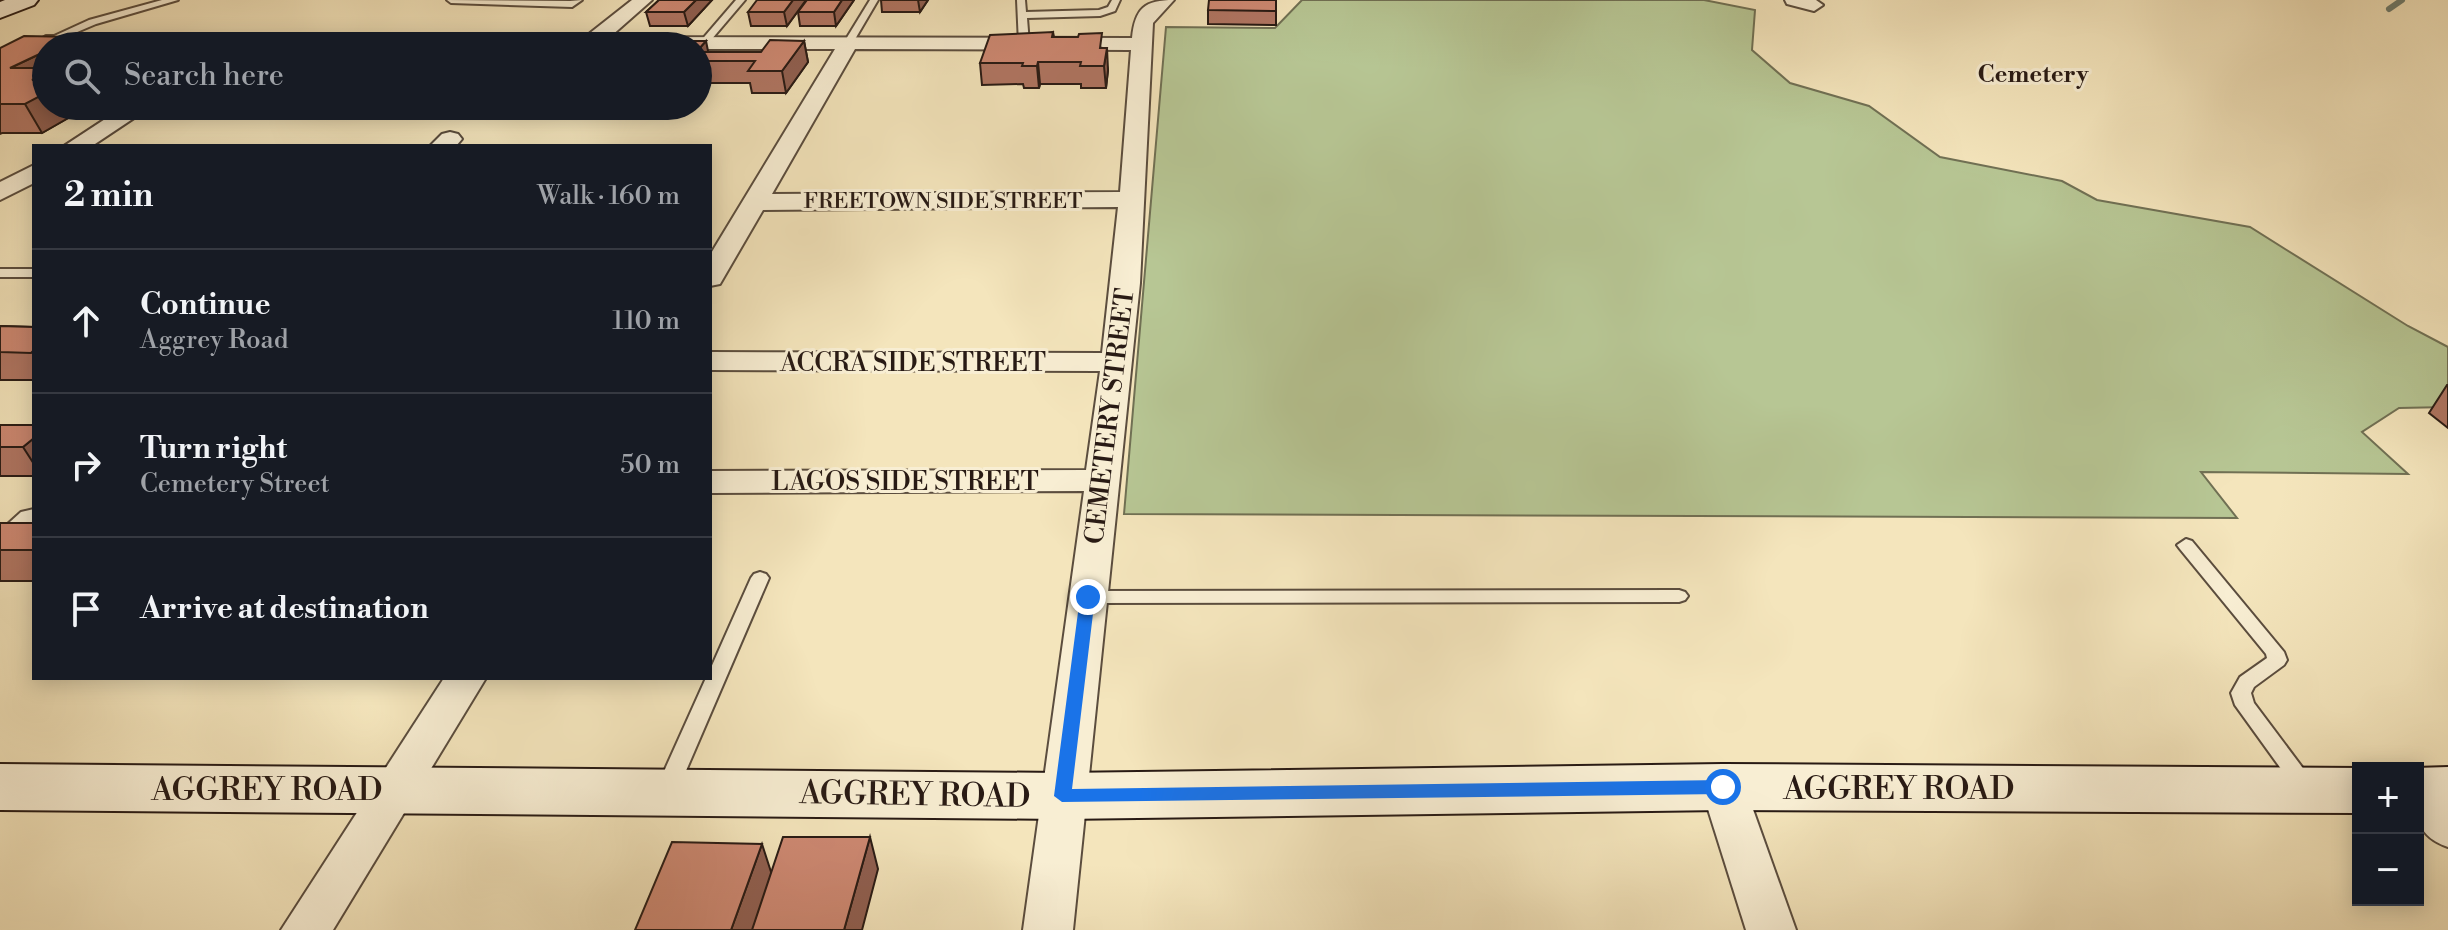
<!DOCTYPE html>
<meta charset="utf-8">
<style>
body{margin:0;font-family:"Libre Bodoni",serif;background:#242831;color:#f1f3f6}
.controls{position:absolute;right:24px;bottom:24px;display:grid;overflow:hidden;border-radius:0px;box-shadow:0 4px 20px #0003}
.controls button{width:72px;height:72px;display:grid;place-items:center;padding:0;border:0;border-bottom:2px solid #363941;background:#171b24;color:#f1f3f6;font:40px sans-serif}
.stop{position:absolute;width:24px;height:24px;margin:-18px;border:6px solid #1a73e8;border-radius:50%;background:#fff}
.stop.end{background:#1a73e8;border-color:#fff;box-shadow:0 2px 8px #0008}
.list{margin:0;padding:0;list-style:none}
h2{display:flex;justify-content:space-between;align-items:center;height:104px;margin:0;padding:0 32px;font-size:34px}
h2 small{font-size:26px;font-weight:400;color:#9ea1a6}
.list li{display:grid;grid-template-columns:52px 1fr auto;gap:24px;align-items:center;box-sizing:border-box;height:144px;padding:0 32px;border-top:2px solid #363941}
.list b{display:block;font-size:30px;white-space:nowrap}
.list p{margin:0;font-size:26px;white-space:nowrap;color:#9ea1a6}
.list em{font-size:26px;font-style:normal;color:#9ea1a6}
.icon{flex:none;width:44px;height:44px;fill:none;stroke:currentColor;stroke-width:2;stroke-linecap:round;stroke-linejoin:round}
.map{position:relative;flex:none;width:2448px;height:930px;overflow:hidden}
.search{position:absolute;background:#171b24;box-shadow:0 4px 20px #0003;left:32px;top:32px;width:680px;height:88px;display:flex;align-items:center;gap:20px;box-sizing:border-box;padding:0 28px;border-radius:44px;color:#9ea1a6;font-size:30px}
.panel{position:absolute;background:#171b24;box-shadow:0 4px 20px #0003;left:32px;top:144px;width:680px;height:536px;border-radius:0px}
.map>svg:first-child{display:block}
.green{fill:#b7c694;stroke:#707054;stroke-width:2}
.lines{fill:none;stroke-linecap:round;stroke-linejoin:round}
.stream{stroke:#6e7d6f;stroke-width:6}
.lane-casing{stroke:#5b4d3e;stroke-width:4}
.street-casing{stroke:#5b4d3e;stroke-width:4}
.secondary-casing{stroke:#281a14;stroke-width:4}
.lane{fill:#f8eed3;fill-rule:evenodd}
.street{fill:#f8eed3;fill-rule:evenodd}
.secondary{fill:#f8eed3;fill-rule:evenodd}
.wall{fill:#b07562;stroke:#281a14;stroke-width:2}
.shaded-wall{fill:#905f50;stroke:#281a14;stroke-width:2}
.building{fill:#cd8872;stroke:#281a14;stroke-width:2}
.route{fill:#1a73e8}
.labels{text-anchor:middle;stroke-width:6;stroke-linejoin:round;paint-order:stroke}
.far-street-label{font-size:22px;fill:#281a14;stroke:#f8eed3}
.far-neighbourhood-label{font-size:24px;font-weight:bold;fill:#281a14;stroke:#f8eed3}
.street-label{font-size:26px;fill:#281a14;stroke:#f8eed3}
.near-street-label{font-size:32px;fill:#281a14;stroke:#f8eed3}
</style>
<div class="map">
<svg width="2448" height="930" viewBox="0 0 2448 930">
<rect width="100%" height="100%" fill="#f4e5bc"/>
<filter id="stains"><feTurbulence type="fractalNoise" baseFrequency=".0025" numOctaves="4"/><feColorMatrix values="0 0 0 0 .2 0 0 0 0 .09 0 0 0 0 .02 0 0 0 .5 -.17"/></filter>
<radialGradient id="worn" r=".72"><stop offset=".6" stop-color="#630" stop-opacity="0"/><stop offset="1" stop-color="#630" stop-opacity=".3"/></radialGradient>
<polygon class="green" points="1302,0 1704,0 1755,10 1752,50 1790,83 1869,106 1940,157 2062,181 2097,200 2250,227 2408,326 2448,347 2448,407 2399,408 2362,432 2408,474 2201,472 2237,518 1124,514 1166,27 1275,28"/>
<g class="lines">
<polyline class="stream" points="2389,9 2402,0"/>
<defs>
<g id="lane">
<polygon points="162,0 178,0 96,24 49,44 41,42 89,20"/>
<polygon points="447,0 570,1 582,0 572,7 451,3"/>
<polygon points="736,0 745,0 705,47 699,47 699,43"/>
<polygon points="870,0 878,0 851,46 845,46 843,44"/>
<polygon points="1017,0 1025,0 1026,12 1099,10 1108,7 1112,0 1120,0 1115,11 1100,16 1027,18 1029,44 1024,47 1019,44"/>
<polygon points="344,106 389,106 393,109 388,112 349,109"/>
<rect x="0" y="269" width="34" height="8"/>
<polygon points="2186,539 2192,541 2284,652 2287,660 2284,665 2254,687 2251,693 2254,703 2311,779 2315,785 2311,791 2304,793 2297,791 2235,705 2231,693 2240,677 2267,658 2266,654 2180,549 2177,545"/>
<polygon points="760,572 766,574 769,578 679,787 675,793 668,795 661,793 657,787 706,678 710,678 710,670 751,578 754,574"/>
<polygon points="1679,590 1685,592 1688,596 1685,600 1679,602 1089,603 1083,601 1080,597 1083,593 1089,591"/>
</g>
<g id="street">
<path d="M632,0H652L610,37L1132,38C1135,8 1145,0 1174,0L1153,23L1140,283L1073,930H1023L1084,491L710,493V471L1086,470L1100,371L710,370V352L1102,353L1118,207L763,210L720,284L710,286V255L835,49H698V46L46,48L36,42L46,36L585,37ZM855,49L1131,50L1120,192L772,194Z"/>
<polygon points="1785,0 1816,0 1823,5 1814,11 1787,4"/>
<polygon points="125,106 152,106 92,146 64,146"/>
<polygon points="450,132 458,134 462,139 456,146 430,146 442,134"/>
<polygon points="34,165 34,183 0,200 0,182"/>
<polygon points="34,509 34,540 13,560 0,563 0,531 21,512"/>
<polygon points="444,678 486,678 333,930 281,930"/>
<polygon points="1723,769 1739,774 1745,787 1796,930 1746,930 1701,787 1707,774"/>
<path d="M2418,775L2434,780L2448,796V847C2410,834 2418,809 2418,775Z"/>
</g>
<g id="secondary">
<polygon points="5,0 38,0 34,5 0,18 0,2"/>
<polygon points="0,764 1062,773 1723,764 2361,768 2358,768 2358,813 1723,810 1062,819 0,810"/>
<polygon points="2448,767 2448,813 2418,813 2418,768 2415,768"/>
</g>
</defs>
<use href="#lane" class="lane-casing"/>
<use href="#street" class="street-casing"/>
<use href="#secondary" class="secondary-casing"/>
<use href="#lane" class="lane"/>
<use href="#street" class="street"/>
<use href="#secondary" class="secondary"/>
</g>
<g class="wall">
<polygon points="659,0 712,0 688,26 650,26 646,12"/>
<polygon points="806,0 787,26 751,26 748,12"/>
<polygon points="807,0 854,0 836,26 800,26 798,12"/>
<polygon points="881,0 928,0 920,12 882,12"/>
<polygon points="1276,0 1276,25 1208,24 1208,10"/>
<polygon points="1053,32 1054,37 1103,48 1108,70 1106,88 1081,88 1081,84 1040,84 1039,88 1024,88 1023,84 982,85 980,63"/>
<polygon points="804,41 808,62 786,93 752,93 750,83 698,83 698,46 708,52 761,52"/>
<polygon points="46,46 46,106 82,106 84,109 42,133 2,133 0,134 0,48"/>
<polygon points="0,326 34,327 34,380 0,380"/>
<polygon points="2447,385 2448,385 2448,428 2429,413"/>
<rect x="0" y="425" width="34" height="51"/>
<rect x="0" y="523" width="34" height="58"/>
</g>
<g class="shaded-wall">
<polygon points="696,0 712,0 688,26 684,12"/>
<polygon points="793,0 806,0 787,26 784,12"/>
<polygon points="842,0 854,0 836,26 834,12"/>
<polygon points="918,0 928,0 920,12"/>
<polygon points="77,37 81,46 56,46"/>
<polygon points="706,41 710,61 698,61 698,50"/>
<polygon points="804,41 808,62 786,93 782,71"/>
<polygon points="1107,48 1108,70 1106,88 1104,66"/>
<polygon points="46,51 46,106 82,106 84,109 42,133 25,104 10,68"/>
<polygon points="1038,62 1040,84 1039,88 1037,66"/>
<polygon points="34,438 34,464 23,447"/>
<polygon points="870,837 878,869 862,930 844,930"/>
<polygon points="762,844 772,875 754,930 731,930"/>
</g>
<g class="building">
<polygon points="659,0 696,0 684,12 646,12"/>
<polygon points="757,0 793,0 784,12 748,12"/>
<polygon points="807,0 842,0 834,12 798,12"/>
<polygon points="1209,0 1276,0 1276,11 1208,10"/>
<polygon points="1053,32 1052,37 1078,37 1079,34 1102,33 1100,48 1107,48 1104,66 1080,66 1081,62 1038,62 1037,66 1022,66 1023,63 980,63 990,35"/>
<polygon points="24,36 77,37 56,46 46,46 46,51 10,68 46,68 46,73 32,80 46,80 46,93 25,104 0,104 0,48"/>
<polygon points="770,40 804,41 782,71 748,71 755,61 698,61 698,52 761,52"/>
<polygon points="678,41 706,41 698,50 698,46 673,46"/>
<polygon points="0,326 34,327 34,350 31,353 0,352"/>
<polygon points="0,425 34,425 34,438 23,447 0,447"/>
<rect x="0" y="523" width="34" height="27"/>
<polygon points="783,837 870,837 844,930 752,930"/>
<polygon points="672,842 762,844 731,930 635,930"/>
</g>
<polygon class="route" points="1088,592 1095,597 1072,789 1723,780 1731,787 1723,794 1062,802 1054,796 1080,597"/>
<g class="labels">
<g class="far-street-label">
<text x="943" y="208">FREETOWN SIDE STREET</text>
</g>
<g class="far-neighbourhood-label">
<text x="2033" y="82">Cemetery</text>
</g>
<g class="street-label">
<text x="913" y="371">ACCRA SIDE STREET</text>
<text transform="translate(1109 416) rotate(-83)" y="9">CEMETERY STREET</text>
<text x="905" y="490">LAGOS SIDE STREET</text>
</g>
<g class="near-street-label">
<text x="1899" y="799">AGGREY ROAD</text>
<text x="267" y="800">AGGREY ROAD</text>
<text transform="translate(915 794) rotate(1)" y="11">AGGREY ROAD</text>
</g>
</g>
<rect width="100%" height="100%" filter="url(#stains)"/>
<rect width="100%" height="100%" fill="url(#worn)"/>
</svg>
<div class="controls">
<button>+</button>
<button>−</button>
</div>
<div class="stop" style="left:1723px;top:787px"></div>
<div class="stop end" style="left:1088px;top:597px"></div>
<div class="search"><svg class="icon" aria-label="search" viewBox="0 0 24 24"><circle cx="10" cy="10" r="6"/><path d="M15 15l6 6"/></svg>Search here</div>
<section class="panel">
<h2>2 min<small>Walk · 160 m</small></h2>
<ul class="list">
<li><svg class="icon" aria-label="ahead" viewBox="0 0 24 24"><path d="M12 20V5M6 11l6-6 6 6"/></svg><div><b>Continue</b><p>Aggrey Road</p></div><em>110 m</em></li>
<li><svg class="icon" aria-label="right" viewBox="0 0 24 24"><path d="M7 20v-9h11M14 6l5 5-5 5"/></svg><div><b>Turn right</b><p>Cemetery Street</p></div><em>50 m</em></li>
<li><svg class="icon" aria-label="arrive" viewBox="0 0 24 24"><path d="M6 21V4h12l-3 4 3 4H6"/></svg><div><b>Arrive at destination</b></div></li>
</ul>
</section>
</div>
